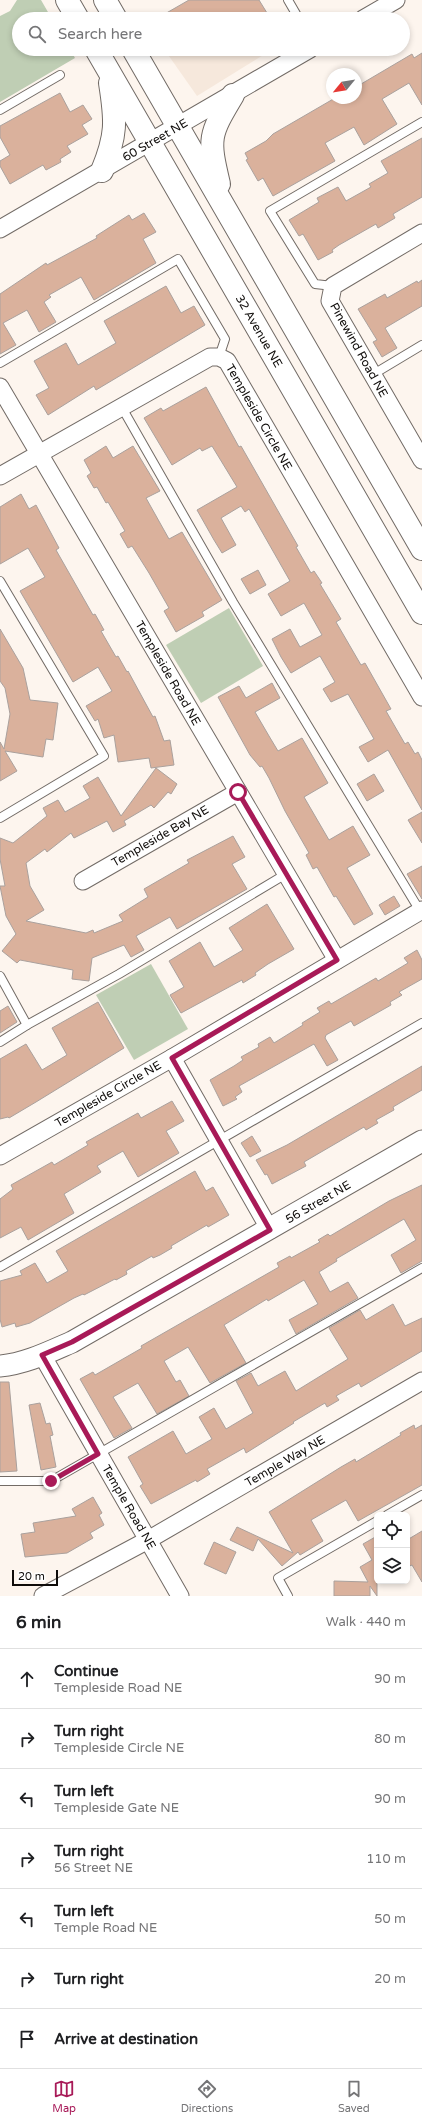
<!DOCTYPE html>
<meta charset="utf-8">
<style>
body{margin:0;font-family:"Varela Round",sans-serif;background:#f2f2f2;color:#202124}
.controls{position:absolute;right:12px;bottom:12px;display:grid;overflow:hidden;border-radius:6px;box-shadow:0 2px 6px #0003}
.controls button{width:36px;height:36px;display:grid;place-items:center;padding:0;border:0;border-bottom:1px solid #e0e0e0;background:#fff;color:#202124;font:20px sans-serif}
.compass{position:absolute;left:326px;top:68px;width:36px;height:36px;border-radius:50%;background:#fff;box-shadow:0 2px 6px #0003;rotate:240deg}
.scale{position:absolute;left:12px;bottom:10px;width:46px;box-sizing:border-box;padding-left:4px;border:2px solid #0f0c0a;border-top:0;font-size:11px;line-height:14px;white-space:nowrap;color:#0f0c0a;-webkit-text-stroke:3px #fff;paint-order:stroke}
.stop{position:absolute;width:12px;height:12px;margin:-9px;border:3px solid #a81a58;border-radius:50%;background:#fff}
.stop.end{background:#a81a58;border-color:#fff;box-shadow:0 1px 4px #0008}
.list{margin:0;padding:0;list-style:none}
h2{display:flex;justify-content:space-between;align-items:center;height:52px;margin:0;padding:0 16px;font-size:17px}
h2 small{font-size:13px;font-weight:400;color:#757577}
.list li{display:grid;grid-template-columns:26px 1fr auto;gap:12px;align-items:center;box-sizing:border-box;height:60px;padding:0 16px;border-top:1px solid #e0e0e0}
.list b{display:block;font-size:15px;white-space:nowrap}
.list p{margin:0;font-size:13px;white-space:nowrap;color:#757577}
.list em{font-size:13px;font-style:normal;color:#757577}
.icon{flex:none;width:22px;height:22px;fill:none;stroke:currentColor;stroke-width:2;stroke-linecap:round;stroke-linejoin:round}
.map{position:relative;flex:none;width:422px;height:1596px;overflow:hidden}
.search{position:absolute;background:#fff;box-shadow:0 2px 6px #0003;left:12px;right:12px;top:12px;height:44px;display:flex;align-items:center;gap:10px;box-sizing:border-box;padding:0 14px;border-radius:22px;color:#757577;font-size:15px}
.sheet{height:472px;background:#fff}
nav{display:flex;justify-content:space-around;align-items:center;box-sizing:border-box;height:56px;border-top:1px solid #e0e0e0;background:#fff;font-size:11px;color:#757577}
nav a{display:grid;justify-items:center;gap:2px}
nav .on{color:#a81a58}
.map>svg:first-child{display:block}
.built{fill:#f6e8dc}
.green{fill:#bfceb4}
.building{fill:#dab19c;stroke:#aaa19d}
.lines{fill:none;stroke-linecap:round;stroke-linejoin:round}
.service-casing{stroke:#726b66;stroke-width:10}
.minor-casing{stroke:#726b66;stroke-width:19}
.tertiary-casing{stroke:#726b66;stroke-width:23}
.secondary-casing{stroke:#726b66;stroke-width:24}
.service{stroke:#fff;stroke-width:8}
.minor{stroke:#fff;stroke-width:17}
.tertiary{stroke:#fff;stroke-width:21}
.secondary{stroke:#fff;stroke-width:22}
.route{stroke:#a81a58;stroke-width:5}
.labels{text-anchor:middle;stroke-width:3;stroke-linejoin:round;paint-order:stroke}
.street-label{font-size:12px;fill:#0f0c0a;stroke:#fff}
</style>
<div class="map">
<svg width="422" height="1596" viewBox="0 0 422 1596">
<rect width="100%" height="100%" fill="#fdf5ee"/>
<polygon class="built" points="164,49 273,49 197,96"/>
<g class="green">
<polygon points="17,0 41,0 52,19 19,19 19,49 70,49 75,58 0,102 0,16 10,11"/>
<polygon points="229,608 263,666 201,703 166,645"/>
<polygon points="151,964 188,1029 134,1060 96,995"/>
</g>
<g class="building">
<polygon points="189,0 259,0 267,13 256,19 156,19"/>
<polygon points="422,53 422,105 409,83 382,99 397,124 364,145 354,127 325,143 335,161 273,196 263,178 258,181 246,160 248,159 245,153 266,141 273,134 335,98 356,98 356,87 412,54 414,58"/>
<polygon points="60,93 70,112 83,105 92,119 82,125 88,134 67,146 71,152 60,159 61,162 46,170 43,165 10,184 0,166 0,161 10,155 0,137 0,126"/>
<polygon points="422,138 422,197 393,214 395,218 378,228 376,224 339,245 332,250 333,252 318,260 303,234 299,236 289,220 319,202 317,198 338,187 346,201 371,187 369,184 388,173 381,161"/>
<polygon points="144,213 156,232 143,239 156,263 94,300 81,277 49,295 51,297 44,302 56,322 39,332 27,310 3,323 16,345 0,354 0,294 46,263 47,265 97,238 96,236 129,215 132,220"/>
<polygon points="422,280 422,306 385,328 397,348 382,357 373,342 377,340 358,309 385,294 387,298 417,281 418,283"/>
<polygon points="166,286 181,313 194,306 205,325 96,390 94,386 48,415 36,395 49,388 34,361 66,343 78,365 116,343 104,321"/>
<polygon points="206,387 239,447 241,446 298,546 296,547 311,573 314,571 322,583 320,584 341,619 336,622 361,665 365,663 391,709 386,711 405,744 408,742 415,754 418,752 422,760 422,810 388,750 368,762 359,747 374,739 348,694 331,702 323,689 335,682 320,656 291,673 281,657 272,639 290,629 300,647 322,635 304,603 281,616 268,594 290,581 249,509 245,512 241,506 221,518 236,545 222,553 214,540 197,510 237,487 212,446 202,451 200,448 172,465 144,418 161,408 163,411"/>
<polygon points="106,446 113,458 133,446 160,491 146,498 169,539 182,532 222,600 202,612 204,616 176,632 164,611 169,608 149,573 132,546 128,548 120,534 125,531 108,502 106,503 97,487 94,488 87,476 91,473 84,460"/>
<polygon points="21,494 29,509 36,505 59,548 56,550 93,615 95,614 104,630 101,631 116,657 118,656 127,672 128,671 153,717 155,716 164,741 170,740 174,765 151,768 149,758 118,762 114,735 104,738 98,719 95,721 86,706 112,691 98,667 73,682 20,591 45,577 28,548 0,564 0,507"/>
<polygon points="258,570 266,585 250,594 241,579"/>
<polygon points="0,629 23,668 30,700 58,703 53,740 46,739 43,757 5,751 17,771 0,781 0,742 4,749 10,714 5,688 0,681"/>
<polygon points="272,683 280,698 255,712 269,736 278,751 302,738 328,783 304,797 329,840 353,826 370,855 347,868 373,914 354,925 336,896 334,897 317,867 313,869 306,855 309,853 285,811 269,778 262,766 260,767 250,755 218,697 239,686 246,698"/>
<polygon points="156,768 177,784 171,794 168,792 154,808 151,805 124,821 126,825 113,832 107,821 74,838 71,833 47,852 45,849 26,863 30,886 44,910 26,921 86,933 93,930 94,933 123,921 119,915 148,897 144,889 189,863 187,860 233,836 245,857 232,864 247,889 177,929 170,917 136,936 144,950 131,957 124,945 92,958 89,981 72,979 73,970 20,960 17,963 2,951 16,934 6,916 0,886 5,886 0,859 0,838 13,843 47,816 43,808 58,800 65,812 90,798 83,786 98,777 121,816"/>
<polygon points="374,774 384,791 367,801 357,784"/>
<polygon points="422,812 422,843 408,820"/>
<polygon points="422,866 422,899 407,874"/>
<polygon points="394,896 400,906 385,915 379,905"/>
<polygon points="267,904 294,949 268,964 255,973 256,975 243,983 242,980 181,1013 170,995 184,987 169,961 200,942 214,967 243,950 229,928"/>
<polygon points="417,950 422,960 422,979 399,992 402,995 390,1002 391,1005 354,1026 351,1021 326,1035 325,1038 338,1060 327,1066 314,1044 239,1086 242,1092 235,1097 237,1099 223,1106 210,1080 234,1066 243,1060 241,1057 259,1047 258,1044 270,1037 274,1043 303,1025 302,1023 320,1012 317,1008 329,1001 331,1004 376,978 378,981 408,963 404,958"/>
<polygon points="98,1002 124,1048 36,1102 9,1118 8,1117 0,1119 0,1059 26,1044 42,1070 67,1055 52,1028"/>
<polygon points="8,1006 17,1022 0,1033 0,1011"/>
<polygon points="422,1066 422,1090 393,1107 394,1110 376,1120 378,1123 366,1130 364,1127 304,1162 306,1166 272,1184 267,1174 265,1175 256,1160 287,1145"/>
<polygon points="172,1101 184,1121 166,1131 179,1153 138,1177 123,1151 97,1166 101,1172 64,1194 74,1213 28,1240 21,1227 0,1238 0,1199 13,1189 11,1185 52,1162 54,1165 88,1145 86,1142 138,1113 141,1118"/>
<polygon points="252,1136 261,1151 250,1157 241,1143"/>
<polygon points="195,1171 206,1191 213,1187 229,1215 208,1227 207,1225 171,1246 172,1248 160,1255 153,1258 152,1256 126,1271 127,1274 116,1280 115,1279 84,1295 83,1294 74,1298 30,1323 16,1327 15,1323 2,1327 0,1319 0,1281 22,1275 20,1271 35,1263 47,1283 68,1271 56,1251"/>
<polygon points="422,1185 422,1261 401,1273 391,1255 416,1240 404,1219 336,1259 337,1261 319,1272 330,1292 348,1282 358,1298 296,1334 289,1320 318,1304 304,1280 268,1301 267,1299 224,1325 246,1363 210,1383 188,1347 164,1361 176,1382 180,1380 189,1396 157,1414 138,1383 113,1397 132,1428 114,1438 80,1379 93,1372 95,1375 142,1348 141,1346 279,1267 277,1263 290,1256 291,1258 320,1242 318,1240 328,1234 330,1236 389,1201"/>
<polygon points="393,1304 405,1326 422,1318 422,1351 361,1387 359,1383 336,1396 339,1400 327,1407 325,1403 293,1422 294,1423 246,1453 244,1448 207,1469 210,1474 197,1482 196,1480 151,1504 140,1486 143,1484 128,1457 173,1431 186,1454 212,1439 199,1417 214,1408 226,1429 253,1413 236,1381 251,1373 258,1386 285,1371 296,1391 348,1359 329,1328 360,1310 366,1320"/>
<polygon points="0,1382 9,1382 17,1471 0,1472"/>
<polygon points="40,1403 46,1424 50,1423 53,1435 50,1436 56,1467 41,1470 29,1405"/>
<polygon points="414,1425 415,1429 422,1425 422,1485 358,1521 346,1500 311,1520 323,1541 300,1555 298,1552 282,1566 258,1539 253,1551 230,1540 237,1527 293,1553 269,1512 341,1467 355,1459 356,1462 401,1435 400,1433"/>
<polygon points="93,1497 102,1513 99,1515 104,1525 90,1533 93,1538 67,1553 25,1557 21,1534 35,1532 33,1523 76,1516 72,1509"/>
<polygon points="422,1531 422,1582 412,1565 407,1567 407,1540"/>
<polygon points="377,1536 377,1596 370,1586 370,1596 334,1596 334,1581 368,1582 360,1567 372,1560 363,1544"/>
<polygon points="214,1542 236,1552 226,1574 204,1564"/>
</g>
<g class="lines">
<defs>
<g id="service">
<polyline points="288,0 299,19"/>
<polyline points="0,110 60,75"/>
<polyline points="333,286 315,284 270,211 422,122"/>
<polyline points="0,363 178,259 225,339 219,357"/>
<polyline points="372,375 422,345"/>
<polyline points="121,406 233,602 420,911"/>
<polyline points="0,581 104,756 0,818"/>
<polyline points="0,976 27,1025 119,974 286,874"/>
<polyline points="0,1042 27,1025"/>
<polyline points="0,1267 422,1023"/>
<polyline points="0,1481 51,1481 422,1268"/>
<polyline points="387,1515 422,1495"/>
<polyline points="288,1596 278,1578 377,1521"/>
</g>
<g id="minor">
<polyline points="363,19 396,0"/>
<polyline points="0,229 310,49"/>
<polyline points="422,233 333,286 330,301 422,460"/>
<polyline points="0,387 337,960"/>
<polyline points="0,476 210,357 219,357 227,361 422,697"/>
<polyline points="83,881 238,792"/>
<polyline points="172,1058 270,1230"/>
<polyline points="0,1156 172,1058 422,910"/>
<polyline points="42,1355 180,1596"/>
<polyline points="43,1596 148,1540 422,1381"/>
</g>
<path id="tertiary" d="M0,1366C25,1364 49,1352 72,1342L422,1141"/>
<g id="secondary">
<polyline points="67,0 78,19"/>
<polyline points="105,0 116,19"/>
<polyline points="96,49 422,613"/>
<polyline points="133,49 422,549"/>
<path d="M102,171C117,135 116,121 110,83"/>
<path d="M219,184C208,138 209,135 233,95"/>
</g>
</defs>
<use href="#service" class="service-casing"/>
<use href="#minor" class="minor-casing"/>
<use href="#tertiary" class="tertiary-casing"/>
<use href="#secondary" class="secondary-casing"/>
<use href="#service" class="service"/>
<use href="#minor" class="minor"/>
<use href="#tertiary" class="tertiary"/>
<use href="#secondary" class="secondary"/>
</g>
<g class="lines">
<polyline class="route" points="51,1481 98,1454 42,1355 72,1342 270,1230 172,1058 337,960 238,792"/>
</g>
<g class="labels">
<g class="street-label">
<text transform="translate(155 140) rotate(-30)" y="4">60 Street NE</text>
<text transform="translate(259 331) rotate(60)" y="4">32 Avenue NE</text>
<text transform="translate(359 350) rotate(61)" y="4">Pinewind Road NE</text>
<text transform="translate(259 417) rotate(60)" y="4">Templeside Circle NE</text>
<text transform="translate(168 673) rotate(60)" y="4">Templeside Road NE</text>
<text transform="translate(160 836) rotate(-30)" y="4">Templeside Bay NE</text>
<text transform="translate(108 1094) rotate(-30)" y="4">Templeside Circle NE</text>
<text transform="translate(318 1202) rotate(-30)" y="4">56 Street NE</text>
<text transform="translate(285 1461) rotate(-30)" y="4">Temple Way NE</text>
<text transform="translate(129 1507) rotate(60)" y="4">Temple Road NE</text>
</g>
</g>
</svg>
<div class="controls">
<button><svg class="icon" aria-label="locate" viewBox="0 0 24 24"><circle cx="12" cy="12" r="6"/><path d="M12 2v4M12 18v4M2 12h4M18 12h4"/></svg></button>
<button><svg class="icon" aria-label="layers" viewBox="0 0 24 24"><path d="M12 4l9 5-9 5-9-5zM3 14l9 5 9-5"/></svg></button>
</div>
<svg class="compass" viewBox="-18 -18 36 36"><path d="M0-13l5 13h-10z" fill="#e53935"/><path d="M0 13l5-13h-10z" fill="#757577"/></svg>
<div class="scale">20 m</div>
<div class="stop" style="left:238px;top:792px"></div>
<div class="stop end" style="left:51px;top:1481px"></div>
<div class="search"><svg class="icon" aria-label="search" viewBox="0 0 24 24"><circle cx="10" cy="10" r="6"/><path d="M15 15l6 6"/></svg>Search here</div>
</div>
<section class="sheet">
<h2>6 min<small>Walk · 440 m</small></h2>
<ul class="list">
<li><svg class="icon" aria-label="ahead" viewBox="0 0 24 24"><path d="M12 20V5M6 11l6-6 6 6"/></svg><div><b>Continue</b><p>Templeside Road NE</p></div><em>90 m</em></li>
<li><svg class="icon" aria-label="right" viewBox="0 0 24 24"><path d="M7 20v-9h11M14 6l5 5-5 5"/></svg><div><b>Turn right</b><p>Templeside Circle NE</p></div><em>80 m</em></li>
<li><svg class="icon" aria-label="left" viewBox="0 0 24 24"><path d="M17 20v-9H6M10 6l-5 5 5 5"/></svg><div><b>Turn left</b><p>Templeside Gate NE</p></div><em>90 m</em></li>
<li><svg class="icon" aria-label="right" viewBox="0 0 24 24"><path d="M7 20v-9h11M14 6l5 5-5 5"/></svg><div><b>Turn right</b><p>56 Street NE</p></div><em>110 m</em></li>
<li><svg class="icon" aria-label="left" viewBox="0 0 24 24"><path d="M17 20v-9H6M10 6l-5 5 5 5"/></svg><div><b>Turn left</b><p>Temple Road NE</p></div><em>50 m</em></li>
<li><svg class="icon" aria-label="right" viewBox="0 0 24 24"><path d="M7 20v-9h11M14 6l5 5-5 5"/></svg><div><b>Turn right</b></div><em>20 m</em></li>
<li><svg class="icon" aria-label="arrive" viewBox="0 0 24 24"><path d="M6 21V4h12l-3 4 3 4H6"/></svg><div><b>Arrive at destination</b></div></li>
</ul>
</section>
<nav>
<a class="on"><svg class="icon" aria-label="map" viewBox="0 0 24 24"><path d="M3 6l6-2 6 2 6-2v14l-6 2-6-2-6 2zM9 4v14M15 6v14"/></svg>Map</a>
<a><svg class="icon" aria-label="directions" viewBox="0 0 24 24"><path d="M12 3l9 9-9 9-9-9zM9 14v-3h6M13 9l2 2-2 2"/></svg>Directions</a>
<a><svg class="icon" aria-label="saved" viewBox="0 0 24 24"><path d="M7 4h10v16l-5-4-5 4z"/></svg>Saved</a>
</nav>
